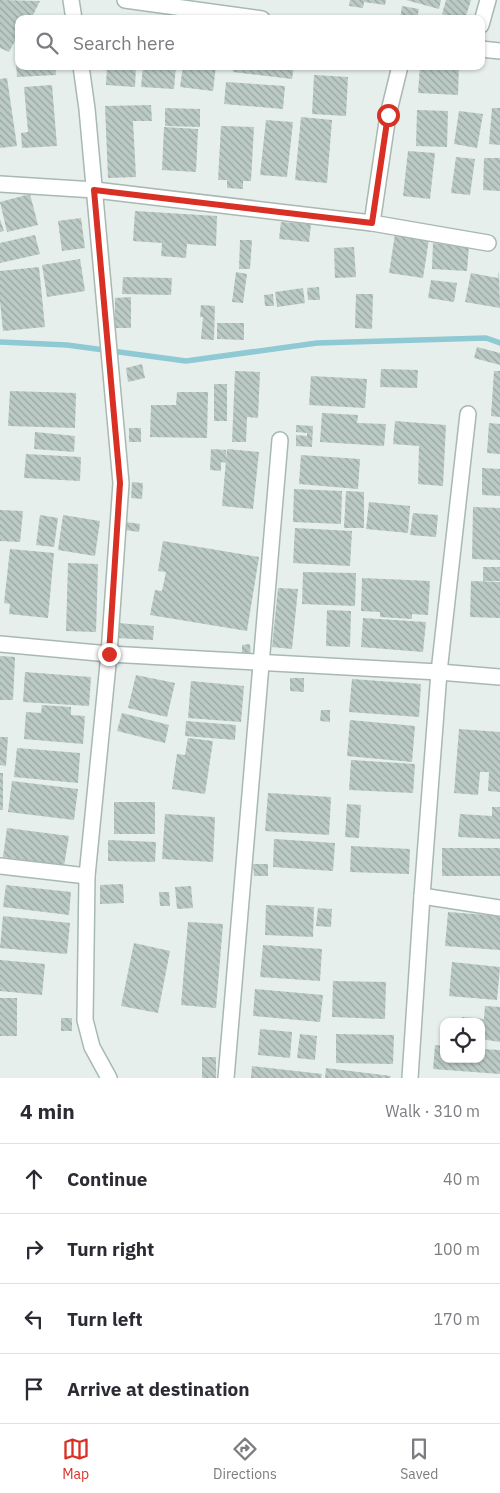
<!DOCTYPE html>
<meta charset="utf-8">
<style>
body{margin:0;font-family:"IBM Plex Sans",sans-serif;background:#f7f7f7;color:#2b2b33}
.controls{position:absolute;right:15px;bottom:15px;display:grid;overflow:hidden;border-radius:10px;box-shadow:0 1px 4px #0004}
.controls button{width:45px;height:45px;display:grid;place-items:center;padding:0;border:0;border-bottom:1px solid #e1e1e2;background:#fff;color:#2b2b33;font:25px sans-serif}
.stop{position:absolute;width:15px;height:15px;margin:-11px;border:4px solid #d93025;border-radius:50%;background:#fff}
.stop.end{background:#d93025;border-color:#fff;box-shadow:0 1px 5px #0008}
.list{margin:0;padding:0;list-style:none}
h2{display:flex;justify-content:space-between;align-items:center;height:65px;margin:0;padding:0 20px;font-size:21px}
h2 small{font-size:16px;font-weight:400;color:#7c7c81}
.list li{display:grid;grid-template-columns:32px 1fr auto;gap:15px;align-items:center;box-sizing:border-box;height:70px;padding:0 20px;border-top:1px solid #e1e1e2}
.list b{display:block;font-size:19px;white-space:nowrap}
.list em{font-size:16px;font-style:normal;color:#7c7c81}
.icon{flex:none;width:28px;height:28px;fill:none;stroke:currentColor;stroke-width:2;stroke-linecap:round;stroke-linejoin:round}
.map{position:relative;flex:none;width:500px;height:1078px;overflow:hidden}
.search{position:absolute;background:#fff;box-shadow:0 1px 4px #0004;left:15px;right:15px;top:15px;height:55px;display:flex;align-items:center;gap:12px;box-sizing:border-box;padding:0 18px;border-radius:10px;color:#7c7c81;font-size:19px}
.sheet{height:345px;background:#fff}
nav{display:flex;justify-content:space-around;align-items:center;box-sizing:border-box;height:70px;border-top:1px solid #e1e1e2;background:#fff;font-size:14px;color:#7c7c81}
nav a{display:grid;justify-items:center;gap:2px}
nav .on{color:#d93025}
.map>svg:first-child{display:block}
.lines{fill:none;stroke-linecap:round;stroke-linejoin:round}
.stream{stroke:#8ec9d4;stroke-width:5.5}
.building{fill:url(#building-back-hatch)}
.street-casing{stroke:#a8b8b2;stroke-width:18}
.street{stroke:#fff;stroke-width:15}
.route{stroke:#d93025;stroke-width:6}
</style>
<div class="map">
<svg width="500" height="1078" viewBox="0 0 500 1078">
<defs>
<pattern id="building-back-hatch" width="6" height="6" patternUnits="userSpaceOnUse" patternTransform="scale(1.25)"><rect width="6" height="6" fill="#bbcac4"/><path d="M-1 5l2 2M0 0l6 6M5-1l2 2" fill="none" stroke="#98a6a0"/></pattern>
</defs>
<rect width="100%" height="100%" fill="#e6efeb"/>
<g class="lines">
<polyline class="stream" points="0,342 67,345 186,361 317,343 486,338 500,343"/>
</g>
<g class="building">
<polygon points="0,0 40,1 31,19 19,19 19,33 9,52 0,48"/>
<polygon points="350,0 386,0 385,5 364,2 363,8 349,6"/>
<polygon points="406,0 441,0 439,9"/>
<polygon points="446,0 471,0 465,19 459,19 442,14"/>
<polygon points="402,6 419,9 417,19 400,19"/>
<rect x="90" y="16" width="16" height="3"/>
<polygon points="15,48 19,48 19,66 55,66 56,75 17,77"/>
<polygon points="107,66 136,66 135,87 106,85"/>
<polygon points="143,66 176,66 174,89 141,87"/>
<polygon points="183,66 216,66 213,91 180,87"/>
<polygon points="233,66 294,66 292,79 233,72"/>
<polygon points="420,66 459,66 458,95 418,93"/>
<polygon points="314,75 348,77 346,116 312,114"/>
<polygon points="7,78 17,146 0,148 0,79"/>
<polygon points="226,82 285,86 283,109 224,104"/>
<polygon points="52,85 57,146 22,148 21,133 28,132 24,87"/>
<polygon points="151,105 152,121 133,121 136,177 108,178 105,106"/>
<polygon points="165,108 200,109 200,127 165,126"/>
<polygon points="492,108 500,108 500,145 489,144"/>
<polygon points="417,110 448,111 447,147 416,146"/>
<polygon points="459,111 483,114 477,148 454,144"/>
<polygon points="301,117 332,120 327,183 295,180"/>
<polygon points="266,120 293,122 287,177 260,175"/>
<polygon points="221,126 254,127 251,181 243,181 243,189 227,188 227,180 218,180"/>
<polygon points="164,127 198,129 196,172 162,170"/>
<polygon points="408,151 435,153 430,199 403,196"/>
<polygon points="456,157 475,159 470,195 451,193"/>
<polygon points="484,158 500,158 500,191 483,190"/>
<polygon points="30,194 38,225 7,232 0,202"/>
<polygon points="135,211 217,216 216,246 187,244 186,258 161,256 162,243 133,241"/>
<polygon points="81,218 85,248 62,251 58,221"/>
<polygon points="0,219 4,231 0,232"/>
<polygon points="281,222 311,224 309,242 279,239"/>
<polygon points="395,234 429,239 423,278 389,273"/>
<polygon points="35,235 40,254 0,263 0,243"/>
<polygon points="240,240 252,240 250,269 239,269"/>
<polygon points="433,243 469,246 467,271 432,269"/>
<polygon points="354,247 356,277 335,278 334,248"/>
<polygon points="80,259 85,291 47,297 42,265"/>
<polygon points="39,267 45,327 3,331 0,301 0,271"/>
<polygon points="499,271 500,308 465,302 471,273 498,278"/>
<polygon points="236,272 247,274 243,303 232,302"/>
<polygon points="123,277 172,278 171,295 122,294"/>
<polygon points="431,280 457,283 454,302 428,298"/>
<polygon points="319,287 320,300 308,300 307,288"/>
<polygon points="303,288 305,303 277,307 275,292"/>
<polygon points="273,294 274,306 265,306 264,295"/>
<polygon points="356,294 373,294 372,329 355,328"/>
<polygon points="131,297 131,328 115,328 115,298"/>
<polygon points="201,305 215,306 214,340 201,339 203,317 200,317"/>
<polygon points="217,323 244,323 244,340 217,339"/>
<polygon points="477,347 500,353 500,365 474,358"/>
<polygon points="142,364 145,378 128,382 126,368"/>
<polygon points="381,369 418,370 417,388 380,387"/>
<polygon points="235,371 260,372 258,418 247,417 246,442 232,442"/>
<polygon points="494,371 500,371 500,417 491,416"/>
<polygon points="311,376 367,379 365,408 309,405"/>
<rect x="214" y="384" width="13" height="37"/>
<polygon points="10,391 76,393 75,428 8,426"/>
<polygon points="177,392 208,392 207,438 150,437 151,405 176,405"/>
<polygon points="322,413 358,415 357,423 386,424 384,446 320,442"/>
<polygon points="395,421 446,425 443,486 418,484 419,446 393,444"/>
<polygon points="489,423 500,424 500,454 487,453"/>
<polygon points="296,425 313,426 312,447 296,446 296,435 307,436 307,433 296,432"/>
<rect x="129" y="428" width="12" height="14"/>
<polygon points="35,432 75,436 74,452 34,449"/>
<polygon points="211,449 226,450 226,463 221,462 221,471 210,470"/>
<polygon points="227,449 259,452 253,509 222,506"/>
<polygon points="26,454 81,457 80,481 24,478"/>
<polygon points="301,455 360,459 358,489 299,484"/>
<polygon points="482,468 500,469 500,496 482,495"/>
<polygon points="132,482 143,483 142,499 131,498"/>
<polygon points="294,489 342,491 341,524 293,522"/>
<polygon points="346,491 364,492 364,528 344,528"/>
<polygon points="369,502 410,506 408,533 366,529"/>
<polygon points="473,507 500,508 500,560 472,559"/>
<polygon points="0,510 23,511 20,542 0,541"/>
<polygon points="413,513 438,515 436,537 410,535"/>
<polygon points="40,515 58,518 54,547 36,545"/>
<polygon points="63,515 100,521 95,556 58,550"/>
<polygon points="126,522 140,524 139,532 125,530"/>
<polygon points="295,528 352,531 350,566 293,563"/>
<polygon points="163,541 259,557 247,631 150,615 155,590 162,591 166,572 158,571"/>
<polygon points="10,549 54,553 48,618 9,614 10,604 4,603"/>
<polygon points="68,563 98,564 96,632 66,631"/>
<rect x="483" y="567" width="17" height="14"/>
<polygon points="303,572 356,573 355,606 302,604"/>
<polygon points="362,578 430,581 428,615 412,614 412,619 380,617 380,612 361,611"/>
<polygon points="471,581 500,582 500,618 470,617"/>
<polygon points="278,588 298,589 292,649 272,647"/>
<polygon points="327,610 351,611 350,647 326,646"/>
<polygon points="363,618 426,622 423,652 361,647"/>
<polygon points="118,623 154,626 153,640 117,638"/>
<polygon points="250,644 251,659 242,660 242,645"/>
<polygon points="0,656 15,657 13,700 0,700"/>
<polygon points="25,672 91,677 89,706 23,702"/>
<polygon points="136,675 175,683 167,717 128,708"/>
<polygon points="290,678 304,678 304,692 290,691"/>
<polygon points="352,679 421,684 419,717 349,712"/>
<polygon points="191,681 244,686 241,722 188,718"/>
<polygon points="42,705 71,707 71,715 85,716 83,744 24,739 26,712 41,713"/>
<polygon points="321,710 330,710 330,722 320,721"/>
<polygon points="122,713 169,725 165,743 117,731"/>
<polygon points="350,720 415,726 412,762 347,756"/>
<polygon points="186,721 236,725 235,740 185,736"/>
<polygon points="459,729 500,732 500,792 488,791 489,772 480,772 478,795 454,793"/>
<polygon points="0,737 8,737 6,766 0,765"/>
<polygon points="188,738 213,741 205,794 172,789 177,754 185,755"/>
<polygon points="17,748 80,753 78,783 14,777"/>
<polygon points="351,760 415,764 413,793 349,790"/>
<rect x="0" y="773" width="3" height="37"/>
<polygon points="12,781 78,789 74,820 8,812"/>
<polygon points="268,793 331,797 329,835 265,831"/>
<rect x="114" y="802" width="41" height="32"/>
<polygon points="347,804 361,805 359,838 345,837"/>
<polygon points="492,807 500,807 500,839 458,837 460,814 492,816"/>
<polygon points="165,814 215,817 213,862 162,859"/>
<polygon points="7,828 69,836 64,866 3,857"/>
<polygon points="274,839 335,843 333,871 273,867"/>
<polygon points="108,840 156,842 155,862 108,861"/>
<polygon points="351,846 410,849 409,874 350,872"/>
<rect x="442" y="848" width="58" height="28"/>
<polygon points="253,864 268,864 268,876 254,876"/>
<polygon points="123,884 124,903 100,904 100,885"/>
<polygon points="6,885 71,892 69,915 3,907"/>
<polygon points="191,886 193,908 177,909 175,887"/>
<polygon points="159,892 169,892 170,906 160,906"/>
<polygon points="266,905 314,907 313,937 265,935"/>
<polygon points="318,908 332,909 331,927 316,926"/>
<polygon points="448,912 500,916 500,950 445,946"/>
<polygon points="3,916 70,923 67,954 0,948"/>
<polygon points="188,922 223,924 216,1008 181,1005"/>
<polygon points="134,943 170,951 158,1013 121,1006"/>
<polygon points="263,945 322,949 320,981 260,977"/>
<polygon points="0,960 45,964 42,995 0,991"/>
<polygon points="452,962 500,967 497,1000 449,996"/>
<polygon points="333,981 386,982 385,1019 332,1017"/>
<polygon points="255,989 323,995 320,1022 253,1016"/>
<rect x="0" y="998" width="17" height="38"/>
<polygon points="485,1006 500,1007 500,1042 481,1039 481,1022 461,1022 462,1017 484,1019"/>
<rect x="61" y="1018" width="11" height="13"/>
<polygon points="260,1029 292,1032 290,1058 258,1055"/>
<polygon points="300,1034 317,1036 315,1060 297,1058"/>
<polygon points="336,1034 394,1035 393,1064 336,1063"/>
<polygon points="435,1045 444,1046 444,1059 481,1059 481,1049 500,1050 500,1074 433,1069"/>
<rect x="202" y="1057" width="14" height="21"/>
<polygon points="252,1066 322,1074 321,1078 251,1078"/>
<polygon points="326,1068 391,1076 390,1078 325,1078"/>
</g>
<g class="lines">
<defs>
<g id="street">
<polyline points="71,0 74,19"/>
<polyline points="125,0 262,19"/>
<polyline points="481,25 488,0"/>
<polyline points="481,49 500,51"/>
<polyline points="81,66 87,109 121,483 109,654 87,876 85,1020 92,1047 109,1078"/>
<polyline points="0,184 95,190 372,223 488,243"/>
<polyline points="372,223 388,115 400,66"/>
<polyline points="0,644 109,654 439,672 500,677"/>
<polyline points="0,866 87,876"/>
<polyline points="422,896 500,908"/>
<polyline points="226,1078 280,440"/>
<polyline points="410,1078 422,896 439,672 468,414"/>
</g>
</defs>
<use href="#street" class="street-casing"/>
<use href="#street" class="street"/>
</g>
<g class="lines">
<polyline class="route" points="109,654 120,483 94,190 372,223 388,115"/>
</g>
</svg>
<div class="controls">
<button><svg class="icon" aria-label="locate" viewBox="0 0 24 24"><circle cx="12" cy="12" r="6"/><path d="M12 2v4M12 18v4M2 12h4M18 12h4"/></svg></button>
</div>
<div class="stop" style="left:388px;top:115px"></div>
<div class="stop end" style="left:109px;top:654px"></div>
<div class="search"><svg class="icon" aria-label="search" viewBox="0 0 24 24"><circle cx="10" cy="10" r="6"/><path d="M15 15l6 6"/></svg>Search here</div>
</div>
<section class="sheet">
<h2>4 min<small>Walk · 310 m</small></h2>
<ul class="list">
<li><svg class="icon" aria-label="ahead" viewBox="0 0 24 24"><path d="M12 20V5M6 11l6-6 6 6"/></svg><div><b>Continue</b></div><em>40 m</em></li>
<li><svg class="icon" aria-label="right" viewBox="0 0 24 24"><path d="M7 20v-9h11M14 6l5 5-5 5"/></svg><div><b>Turn right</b></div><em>100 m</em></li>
<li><svg class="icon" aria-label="left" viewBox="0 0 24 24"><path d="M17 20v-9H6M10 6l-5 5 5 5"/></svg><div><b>Turn left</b></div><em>170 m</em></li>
<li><svg class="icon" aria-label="arrive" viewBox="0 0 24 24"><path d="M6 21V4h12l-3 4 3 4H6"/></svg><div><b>Arrive at destination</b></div></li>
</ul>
</section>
<nav>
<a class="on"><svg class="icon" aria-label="map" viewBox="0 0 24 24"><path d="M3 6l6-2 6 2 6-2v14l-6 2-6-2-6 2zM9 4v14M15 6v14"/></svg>Map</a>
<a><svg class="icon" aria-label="directions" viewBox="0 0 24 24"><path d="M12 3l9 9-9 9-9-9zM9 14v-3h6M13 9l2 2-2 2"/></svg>Directions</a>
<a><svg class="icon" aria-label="saved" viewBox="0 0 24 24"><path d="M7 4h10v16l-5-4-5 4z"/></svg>Saved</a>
</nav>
